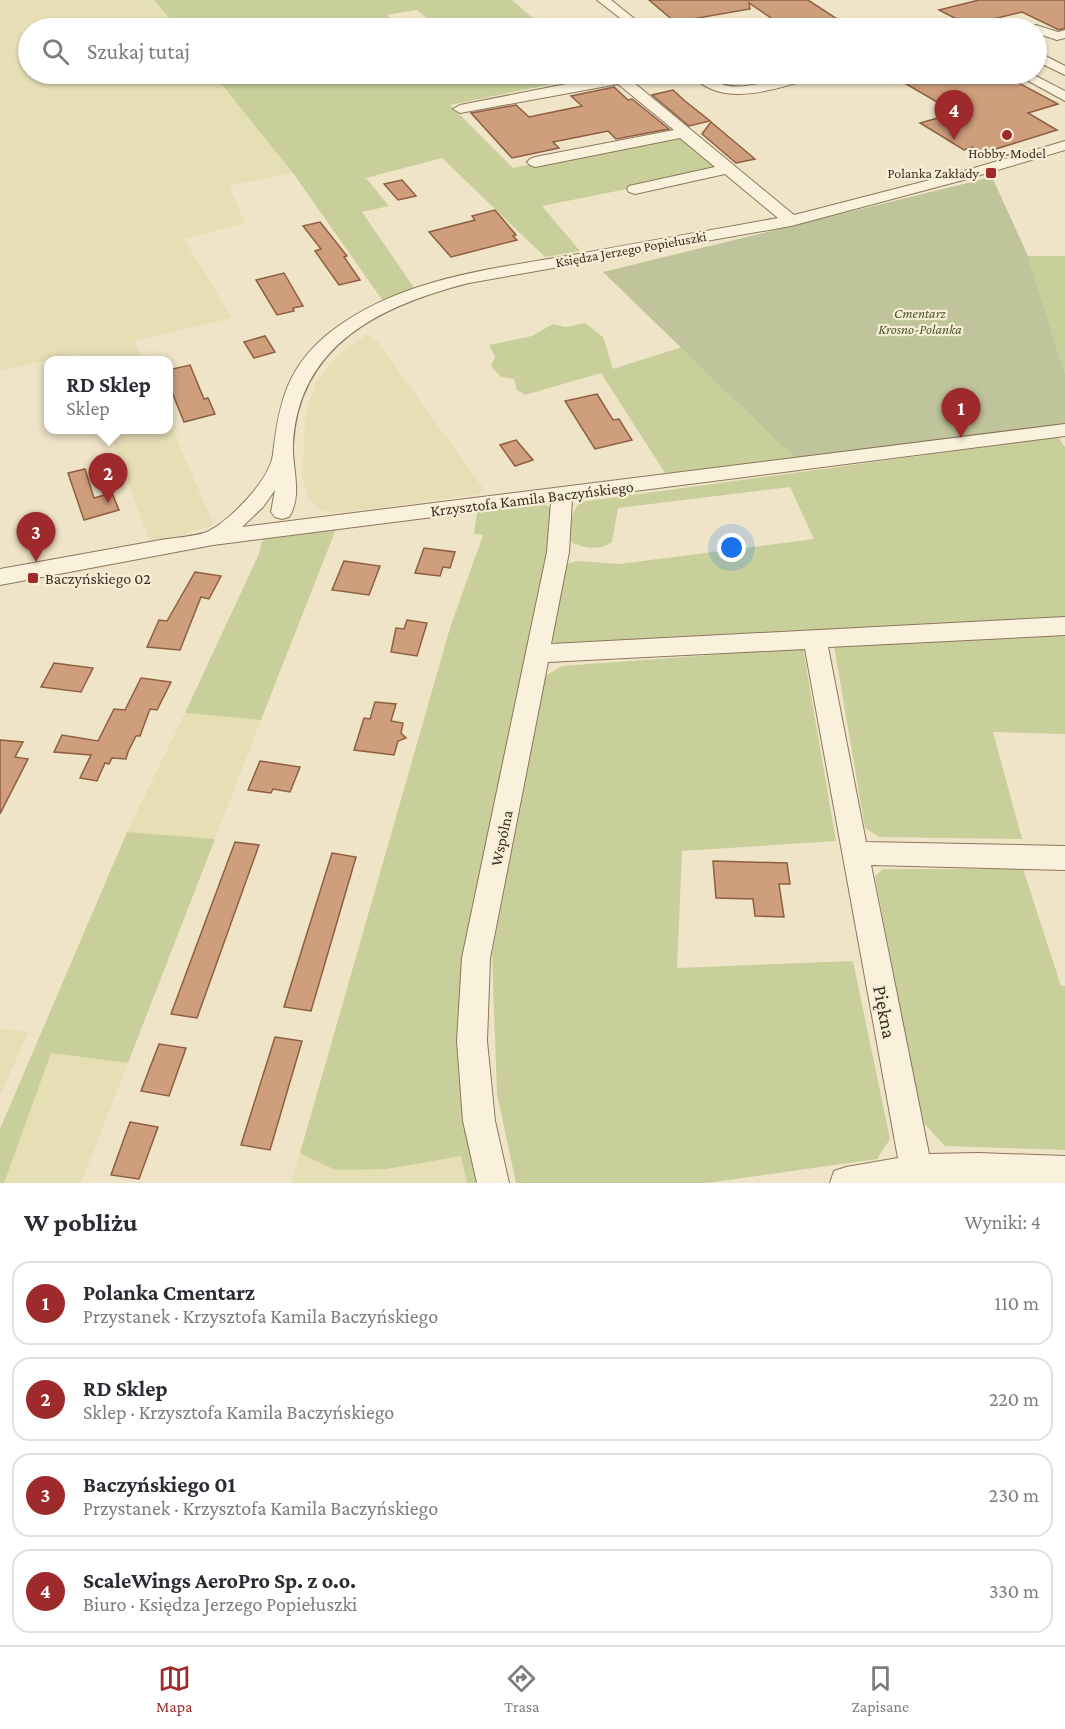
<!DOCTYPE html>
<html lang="pl">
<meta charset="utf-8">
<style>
body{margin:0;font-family:"Crimson Pro",serif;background:#f7f7f7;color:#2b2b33}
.you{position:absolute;left:732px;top:548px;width:21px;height:21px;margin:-15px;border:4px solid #fff;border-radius:50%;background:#1a73e8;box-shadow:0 0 0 9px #1a73e833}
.badge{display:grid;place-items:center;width:39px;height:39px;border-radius:50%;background:#9e2a2b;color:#fff;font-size:20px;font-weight:700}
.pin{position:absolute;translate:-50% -50px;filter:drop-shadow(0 2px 3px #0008)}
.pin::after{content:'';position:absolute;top:32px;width:21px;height:18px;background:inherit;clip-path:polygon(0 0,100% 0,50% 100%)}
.popup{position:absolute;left:44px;top:356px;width:129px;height:78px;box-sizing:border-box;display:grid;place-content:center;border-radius:12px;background:#fff;filter:drop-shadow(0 2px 4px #0005);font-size:20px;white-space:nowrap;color:#7c7c81}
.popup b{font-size:22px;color:#2b2b33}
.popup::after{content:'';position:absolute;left:50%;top:100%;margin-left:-12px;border:12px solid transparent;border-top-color:#fff}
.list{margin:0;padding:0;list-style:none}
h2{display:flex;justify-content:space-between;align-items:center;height:78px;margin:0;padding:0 24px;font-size:26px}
h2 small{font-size:20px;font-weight:400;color:#7c7c81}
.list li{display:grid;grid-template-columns:39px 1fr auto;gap:18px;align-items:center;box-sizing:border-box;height:84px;margin:0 12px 12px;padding:0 12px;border:2px solid #e1e1e2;border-radius:18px}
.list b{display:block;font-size:22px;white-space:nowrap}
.list p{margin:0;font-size:20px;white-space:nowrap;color:#7c7c81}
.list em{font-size:20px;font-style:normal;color:#7c7c81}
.icon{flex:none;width:33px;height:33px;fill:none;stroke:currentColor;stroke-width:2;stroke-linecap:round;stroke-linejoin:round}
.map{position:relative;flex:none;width:1065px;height:1183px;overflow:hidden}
.search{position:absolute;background:#fff;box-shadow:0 2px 4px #0004;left:18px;right:18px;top:18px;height:66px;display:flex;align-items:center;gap:15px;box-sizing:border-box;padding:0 21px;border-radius:33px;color:#7c7c81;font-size:22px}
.sheet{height:462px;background:#fff}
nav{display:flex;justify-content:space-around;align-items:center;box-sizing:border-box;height:84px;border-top:2px solid #e1e1e2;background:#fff;font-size:16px;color:#7c7c81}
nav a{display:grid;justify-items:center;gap:3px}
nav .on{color:#9e2a2b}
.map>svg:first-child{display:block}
.farmland{fill:#e6deb5}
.green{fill:#c9cf9b}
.cemetery{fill:#bfc49a}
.building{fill:#cf9f7d;stroke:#8d5f41;stroke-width:1.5}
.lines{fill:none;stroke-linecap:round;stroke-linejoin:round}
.minor-casing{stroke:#8d765c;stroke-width:2}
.minor{fill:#faf1dc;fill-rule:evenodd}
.poi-dot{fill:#9e2a2b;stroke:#f7eed8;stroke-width:2}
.labels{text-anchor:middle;stroke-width:4.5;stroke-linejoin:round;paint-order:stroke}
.far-poi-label{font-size:14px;fill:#3d2e20;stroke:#f7eed8}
.far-street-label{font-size:14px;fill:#3d2e20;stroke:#f7eed8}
.far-park-label{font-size:14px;font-style:italic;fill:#4d5a26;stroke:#f7eed8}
.street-label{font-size:16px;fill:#3d2e20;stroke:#f7eed8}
.poi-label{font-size:16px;fill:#3d2e20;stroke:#f7eed8;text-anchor:start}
.near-street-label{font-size:20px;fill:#3d2e20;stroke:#f7eed8}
</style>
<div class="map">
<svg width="1065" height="1183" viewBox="0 0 1065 1183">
<rect width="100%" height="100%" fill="#f0e4c8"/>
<g class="farmland">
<polygon points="0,0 153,0 176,28 28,28 28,74 212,74 293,173 229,186 245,223 184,239 232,318 134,341 142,360 82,360 79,353 0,371"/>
<polygon points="366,335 377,341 485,491 479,494 373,509 333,513 319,509 308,497 302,476 306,411 317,381 334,360 349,346"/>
<polygon points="168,420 214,525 151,544 108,430 168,430"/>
<polygon points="185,713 261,720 215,839 127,832"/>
<polygon points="0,1029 28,1032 0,1096"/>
<polygon points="51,1053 128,1063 81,1183 4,1183"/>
<polygon points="300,1153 335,1170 387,1169 461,1155 467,1183 291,1183"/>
</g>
<g class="green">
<polygon points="154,0 512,0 544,28 439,28 417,10 387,15 400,28 177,28"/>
<polygon points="213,74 575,74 581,78 450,105 513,168 683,133 727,169 542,206 580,251 545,257 442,158 366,178 389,206 362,212 417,292 385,304 293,173"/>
<polygon points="1028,256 1065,256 1065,374"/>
<polygon points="585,323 603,337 613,369 682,347 797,460 665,473 601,373 525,395 517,390 514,379 501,377 491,366 495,357 489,345 532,336 553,324 565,327"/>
<path d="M1058,437L1065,447V618L565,647L554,643L551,637L563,569L569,563L578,561L619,564L814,539L790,487L618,508L612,542C599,551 585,548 572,543C566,530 571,513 580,502Z"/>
<polygon points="545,504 553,510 554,518 473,912 477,1183 467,1183 461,1156 387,1169 335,1170 300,1153 450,628 483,535 474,534 477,512"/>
<polygon points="336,529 261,720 185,713 258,556 263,539"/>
<polygon points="1065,635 1065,734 993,732 1022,839 879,837 865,828 834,646"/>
<polygon points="803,648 836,841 682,851 677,968 853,961 890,1139 877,1159 707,1183 516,1183 497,1094 492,954 544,677 562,666"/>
<polygon points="127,832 215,839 128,1063 51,1053 4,1183 0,1183 0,1129"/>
<polygon points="883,869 1023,869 1061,986 1065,986 1065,1150 945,1146 921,1120 875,876"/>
</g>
<polygon class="cemetery" points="992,177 1028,256 1065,374 1065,427 797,460 603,272"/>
<g class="building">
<polygon points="649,0 808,0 851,28 786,28 749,3 750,9 675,22"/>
<polygon points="979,0 1065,0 1065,28 1059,30 1022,12 968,25 939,10"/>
<polygon points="889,74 1002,74 1058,104 1028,113 1057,130 983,153 972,147 964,150 920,123 956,113"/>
<polygon points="614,87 628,100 632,99 669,129 616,139 608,131 553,142 559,148 512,158 471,113 516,105 529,117 582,106 571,96"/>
<polygon points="673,90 685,101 710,121 689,126 652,95"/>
<polygon points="711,122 755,159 736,163 702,134"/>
<polygon points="402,180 416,196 398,200 384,184"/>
<polygon points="495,210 516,235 513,236 517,240 451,257 429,232 475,220 472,216"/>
<polygon points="320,222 347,256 344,257 360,280 339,285 315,251 321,249 303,226"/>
<polygon points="284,273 303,306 293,308 294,311 277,315 256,280"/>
<polygon points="265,336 275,352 254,358 244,342"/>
<polygon points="190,365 204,399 208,398 215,414 184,422 168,382 168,370"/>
<polygon points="597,394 613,420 619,419 632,440 595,449 565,401"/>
<polygon points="516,440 533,460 515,466 500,445"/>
<polygon points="85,469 94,498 112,493 119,510 84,520 68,473"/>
<polygon points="424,548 455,552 450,568 443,567 440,576 415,573"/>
<polygon points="344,561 380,566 369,595 332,590"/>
<polygon points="195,572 221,576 209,599 201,597 180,650 147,647 159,620 167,621"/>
<polygon points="407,620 427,623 417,656 391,652 396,628 404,629"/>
<polygon points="54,663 93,668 81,692 41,687"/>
<polygon points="141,678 171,682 157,710 150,709 140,736 136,736 128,752 126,759 112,758 109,764 105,763 97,781 80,778 91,755 54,752 62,735 98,741 114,709 125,710"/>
<polygon points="375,702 396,704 391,721 403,723 401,733 406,738 398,741 394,755 354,750 364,718 370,719"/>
<polygon points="0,740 23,742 15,757 28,759 0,814"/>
<polygon points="260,761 300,767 290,792 273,789 271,793 248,790"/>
<polygon points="235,842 259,845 197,1018 171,1014"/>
<polygon points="332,853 356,857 311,1011 284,1007"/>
<polygon points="713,861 787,863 790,884 779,884 784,917 755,916 753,899 716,898"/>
<polygon points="275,1037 302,1041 270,1150 241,1145"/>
<polygon points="159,1044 186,1048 169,1096 141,1091"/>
<polygon points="130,1122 158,1127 139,1179 111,1175"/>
</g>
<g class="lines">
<defs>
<g id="minor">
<polygon points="597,0 611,0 646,28 633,28"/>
<polygon points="1036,25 1058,32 1065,30 1065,38 1057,40 1036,33 1036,28 1030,28"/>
<polygon points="1036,51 1065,66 1065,75 1036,61"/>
<path d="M691,74C709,72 707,79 721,84C749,94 789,71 820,74L818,77C779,87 722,111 691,74Z"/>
<polygon points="1016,74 1032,74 1065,91 1065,101"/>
<path d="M612,75L627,77L794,215L957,173L1065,141V150L967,179L791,226L469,283C382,305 298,344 293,445C292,468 303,496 289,517L282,519L275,517L271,512L275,490L263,507L242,527L1065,424V436L572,499L569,552L551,644L1065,617V635L828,647L866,842L1065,846V870L871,865L929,1154L978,1153L1065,1156V1183H830L834,1171L846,1167L898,1158L805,649L548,662L490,958L487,1041L495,1121L509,1183H477L463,1121L457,1041L462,958L547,552L551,502L213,545L0,585V569C52,560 103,550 155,541C169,538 197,537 209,531C231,519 270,480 273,454C279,401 288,364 333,330C402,278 491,269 573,255C642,242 710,230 778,218L725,174L635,194L629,192L627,189L629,186L715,167L680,138L535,167L530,165L527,162L530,159L535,157L674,130L618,84L460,113L453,109L460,105Z"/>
</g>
</defs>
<use href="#minor" class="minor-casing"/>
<use href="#minor" class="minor"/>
</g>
<g class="poi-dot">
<circle cx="1007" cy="135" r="6"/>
<rect x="985" y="167" width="12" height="12" rx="3"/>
<rect x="27" y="572" width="12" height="12" rx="3"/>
</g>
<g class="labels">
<g class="far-poi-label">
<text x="1007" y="158">Hobby-Model</text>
<text x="979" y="178" text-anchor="end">Polanka Zakłady</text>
</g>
<g class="far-street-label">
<text transform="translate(631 249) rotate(-10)" y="5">Księdza Jerzego Popiełuszki</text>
</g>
<g class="far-park-label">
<text x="920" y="318">Cmentarz<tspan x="920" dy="16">Krosno-Polanka</tspan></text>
</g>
<g class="street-label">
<text transform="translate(532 498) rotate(-7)" y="6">Krzysztofa Kamila Baczyńskiego</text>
<text transform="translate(501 838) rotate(-78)" y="6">Wspólna</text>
</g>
<g class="poi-label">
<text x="45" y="584">Baczyńskiego 02</text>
</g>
<g class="near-street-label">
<text transform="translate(885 1012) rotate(79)" y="7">Piękna</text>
</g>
</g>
</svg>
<div class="you"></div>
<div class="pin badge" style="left:961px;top:438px">1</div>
<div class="pin badge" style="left:108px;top:503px">2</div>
<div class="popup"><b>RD Sklep</b>Sklep</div>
<div class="pin badge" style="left:36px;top:562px">3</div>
<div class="pin badge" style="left:954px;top:140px">4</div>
<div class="search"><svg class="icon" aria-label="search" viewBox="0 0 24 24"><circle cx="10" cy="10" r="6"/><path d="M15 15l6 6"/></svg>Szukaj tutaj</div>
</div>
<section class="sheet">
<h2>W pobliżu<small>Wyniki: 4</small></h2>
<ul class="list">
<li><span class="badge">1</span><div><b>Polanka Cmentarz</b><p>Przystanek · Krzysztofa Kamila Baczyńskiego</p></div><em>110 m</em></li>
<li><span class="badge">2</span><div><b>RD Sklep</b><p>Sklep · Krzysztofa Kamila Baczyńskiego</p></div><em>220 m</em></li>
<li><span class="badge">3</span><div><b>Baczyńskiego 01</b><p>Przystanek · Krzysztofa Kamila Baczyńskiego</p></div><em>230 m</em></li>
<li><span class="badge">4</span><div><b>ScaleWings AeroPro Sp. z o.o.</b><p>Biuro · Księdza Jerzego Popiełuszki</p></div><em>330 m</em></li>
</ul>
</section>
<nav>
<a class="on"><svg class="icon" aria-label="map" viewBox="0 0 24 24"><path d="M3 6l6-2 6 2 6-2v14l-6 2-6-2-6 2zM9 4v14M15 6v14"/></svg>Mapa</a>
<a><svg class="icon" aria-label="directions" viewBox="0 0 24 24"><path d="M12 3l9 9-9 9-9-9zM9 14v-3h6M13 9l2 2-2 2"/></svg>Trasa</a>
<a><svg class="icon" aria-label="saved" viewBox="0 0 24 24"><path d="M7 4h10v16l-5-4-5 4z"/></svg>Zapisane</a>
</nav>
